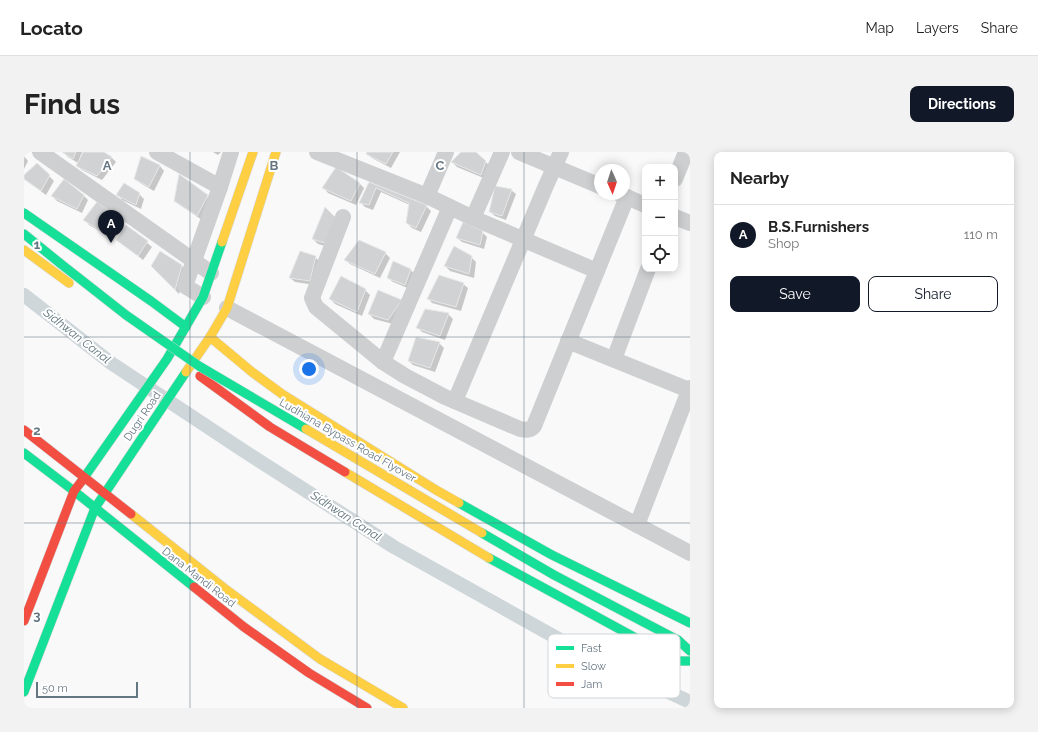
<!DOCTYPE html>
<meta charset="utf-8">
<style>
body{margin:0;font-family:Raleway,sans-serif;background:#f2f2f2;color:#222}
.controls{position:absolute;right:12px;top:12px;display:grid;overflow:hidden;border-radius:8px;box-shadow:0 2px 10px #0003}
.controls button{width:36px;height:36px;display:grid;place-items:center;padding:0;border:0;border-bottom:1px solid #e0e0e0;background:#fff;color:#222;font:20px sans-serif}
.compass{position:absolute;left:570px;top:12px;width:36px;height:36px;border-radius:50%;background:#fff;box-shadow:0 2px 10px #0003;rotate:177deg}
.scale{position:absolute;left:12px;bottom:10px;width:102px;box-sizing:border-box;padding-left:4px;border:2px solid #657683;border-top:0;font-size:11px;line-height:14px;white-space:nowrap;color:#657683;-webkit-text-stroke:3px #fff;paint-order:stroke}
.you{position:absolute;left:285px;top:217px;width:14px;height:14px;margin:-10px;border:3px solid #fff;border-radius:50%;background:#1a73e8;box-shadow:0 0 0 6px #1a73e833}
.badge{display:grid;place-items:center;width:26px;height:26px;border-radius:50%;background:#111827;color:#fff;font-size:13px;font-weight:700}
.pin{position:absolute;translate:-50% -33px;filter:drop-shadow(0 1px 2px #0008)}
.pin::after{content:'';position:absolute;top:21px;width:14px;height:12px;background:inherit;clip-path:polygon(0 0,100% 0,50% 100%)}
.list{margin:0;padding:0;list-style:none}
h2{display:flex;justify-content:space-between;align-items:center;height:52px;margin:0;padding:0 16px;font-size:17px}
h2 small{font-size:13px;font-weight:400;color:#767676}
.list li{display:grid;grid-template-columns:26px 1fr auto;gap:12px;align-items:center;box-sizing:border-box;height:60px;padding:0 16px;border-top:1px solid #e0e0e0}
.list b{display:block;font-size:15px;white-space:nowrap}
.list p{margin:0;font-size:13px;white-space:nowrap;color:#767676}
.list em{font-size:13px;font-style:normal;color:#767676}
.actions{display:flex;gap:8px;padding:12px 16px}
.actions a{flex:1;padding:9px 0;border:1px solid #111827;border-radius:8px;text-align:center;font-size:14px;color:#111827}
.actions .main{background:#111827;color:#fff}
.icon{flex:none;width:22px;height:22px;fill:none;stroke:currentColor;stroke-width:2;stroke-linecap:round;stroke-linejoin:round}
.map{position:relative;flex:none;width:666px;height:556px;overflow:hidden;border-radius:8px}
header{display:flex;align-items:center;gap:24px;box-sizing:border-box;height:56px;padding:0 20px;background:#fff;border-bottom:1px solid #e0e0e0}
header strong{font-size:19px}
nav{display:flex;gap:22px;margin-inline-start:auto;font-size:14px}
.intro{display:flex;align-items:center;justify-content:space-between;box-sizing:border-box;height:96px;padding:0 24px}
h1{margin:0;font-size:28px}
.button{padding:10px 18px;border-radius:8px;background:#111827;color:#fff;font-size:14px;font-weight:700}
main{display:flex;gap:24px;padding:0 24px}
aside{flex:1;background:#fff;border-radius:8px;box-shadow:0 2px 10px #0003}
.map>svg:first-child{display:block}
.shadow{fill:#0003}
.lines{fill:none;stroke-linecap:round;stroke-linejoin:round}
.canal{stroke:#ced6d9;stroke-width:14}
.building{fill:#d0d2d3;stroke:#e8e8e8}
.fast-casing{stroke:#d5d6d7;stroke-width:10}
.slow-casing{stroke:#d5d6d7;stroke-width:10}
.jam-casing{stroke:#d5d6d7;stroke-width:10}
.street{stroke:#cecfd0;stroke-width:16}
.fast{stroke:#16e098;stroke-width:9}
.slow{stroke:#ffcf43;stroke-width:9}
.jam{stroke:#f24e42;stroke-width:9}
.fast-bridge-casing{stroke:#d5d6d6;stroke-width:10;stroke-linecap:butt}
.slow-bridge-casing{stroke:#d5d6d6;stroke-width:10;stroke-linecap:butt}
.fast-bridge{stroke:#16e098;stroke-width:9}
.slow-bridge{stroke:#ffcf43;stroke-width:9}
.grid{fill:none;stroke:#657683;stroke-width:1;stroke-opacity:0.55}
.labels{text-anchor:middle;stroke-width:4;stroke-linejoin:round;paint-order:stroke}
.street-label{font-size:11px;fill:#657683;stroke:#fff}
.water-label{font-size:12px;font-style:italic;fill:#60757c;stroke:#fff}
.key{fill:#fff;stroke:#d1d6da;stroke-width:1}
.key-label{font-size:11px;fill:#657683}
.grid-label{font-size:13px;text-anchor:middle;font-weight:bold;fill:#657683;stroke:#fff;stroke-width:4;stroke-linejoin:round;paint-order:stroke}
</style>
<header>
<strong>Locato</strong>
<nav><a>Map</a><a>Layers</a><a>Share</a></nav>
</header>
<div class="intro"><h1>Find us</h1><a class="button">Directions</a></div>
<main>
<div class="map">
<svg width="666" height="556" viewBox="0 0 666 556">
<rect width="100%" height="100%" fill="#f9f9f9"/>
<g class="shadow">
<polygon points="39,0 58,0 56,5 57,5 60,0 78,0 87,5 92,10 78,28 58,18 53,14 54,11 44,5"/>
<polygon points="189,0 197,0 194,3"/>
<polygon points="344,0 376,0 367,16 348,6 343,2"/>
<polygon points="438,0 451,0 467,15 462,27 433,15 428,10"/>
<polygon points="0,4 4,9 0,17"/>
<polygon points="118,5 136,14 140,19 130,39 116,31 112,27"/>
<polygon points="13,12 30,29 22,43 0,27 0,24"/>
<polygon points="156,24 188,49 178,68 156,53 151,49"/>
<polygon points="335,31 340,36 332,53 304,41 300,36"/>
<polygon points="345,31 402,54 407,59 397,80 388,76 383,71 386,53 357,40 349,58 341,55 337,51"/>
<polygon points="487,38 492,42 482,68 471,64 466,60"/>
<polygon points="115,42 120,47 117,57 98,48 94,43"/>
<polygon points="59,43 64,48 58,61 33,49 28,44"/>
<polygon points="74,51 92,67 82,83 65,73 61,68"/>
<polygon points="301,57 308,96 294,92 289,87"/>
<polygon points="103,74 128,95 119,108 94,88"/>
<polygon points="458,80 463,85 460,97 438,90 433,86"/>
<polygon points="361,101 366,106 356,126 326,112 321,108"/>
<polygon points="291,105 296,110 291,133 271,130 266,126"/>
<polygon points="447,105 452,110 450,126 426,119 421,114"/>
<polygon points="369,110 387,118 391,123 386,137 369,130 364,126"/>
<polygon points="128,114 158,114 162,119 155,142"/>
<polygon points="439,132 444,136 437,159 408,151 404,146"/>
<polygon points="341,138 346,143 338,164 311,152 306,147"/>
<polygon points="354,139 382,153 369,172 350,167 345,162"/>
<polygon points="424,162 429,167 421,188 398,180 394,176"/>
<polygon points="415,191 420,196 411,220 389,213 385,209"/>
</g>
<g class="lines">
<polyline class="canal" points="0,143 87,211 223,301 370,395 558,500 666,550"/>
</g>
<g class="building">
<polygon points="38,0 52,0 49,7"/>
<polygon points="59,0 80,0 88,5 73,24 52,14"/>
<polygon points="343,0 369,0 362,12 342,2"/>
<polygon points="437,0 452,0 462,9 457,23 427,10"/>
<polygon points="117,4 136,13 125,35 110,27"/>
<polygon points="13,11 26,23 17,39 0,27 0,23"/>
<polygon points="312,15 336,31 327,49 298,36"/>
<polygon points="155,22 184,43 173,64 150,49"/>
<polygon points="40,27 60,43 53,57 27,44"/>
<polygon points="345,30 403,53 392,76 382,71 385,51 352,36 345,53 335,51"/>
<polygon points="100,31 116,41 112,53 92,43"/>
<polygon points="471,34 488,37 478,64 465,60"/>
<polygon points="73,50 88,61 77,79 59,68"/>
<polygon points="301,55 311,65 304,92 288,87"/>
<polygon points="439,70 459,79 456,93 432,86"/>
<polygon points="102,73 124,89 114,104 92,88"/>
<polygon points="335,88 362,100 351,122 320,108"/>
<polygon points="430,94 448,104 445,122 420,114"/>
<polygon points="136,99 158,113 151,138 127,114"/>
<polygon points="276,99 292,104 286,129 265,126"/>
<polygon points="369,109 387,117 381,133 363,126"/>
<polygon points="415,123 440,131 432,155 403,147"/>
<polygon points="317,124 342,137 333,160 305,147"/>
<polygon points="354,138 378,148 364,168 344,162"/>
<polygon points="401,157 425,161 416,184 392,176"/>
<polygon points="392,185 416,190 406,216 384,209"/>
</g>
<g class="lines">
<defs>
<g id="fast">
<polyline points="0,61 127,149 162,175"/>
<polyline points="0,82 37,112"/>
<polyline points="0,301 50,339 170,435"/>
<polyline points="57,330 143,207 179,145 198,90"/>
<polyline points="435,351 528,403 666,471"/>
<polyline points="465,406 654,509 666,509"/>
<polyline points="648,485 654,488 666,499"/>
<polyline points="0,540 71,356 162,220"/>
</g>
<g id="slow">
<polyline points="198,90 229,0"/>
<polyline points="0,98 45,131"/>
<polyline points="186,185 228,220 258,242 412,338 435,351"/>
<polyline points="162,220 186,185 203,156 252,0"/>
<polyline points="321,320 465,406"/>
<polyline points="107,362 200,436 296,507 379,556"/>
</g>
<g id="jam">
<polyline points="176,224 246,275 321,320"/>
<polyline points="0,278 107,362"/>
<polyline points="170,435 220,475 285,521 343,556"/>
<polyline points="0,469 50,339 57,330"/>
</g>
</defs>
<use href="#fast" class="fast-casing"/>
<use href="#slow" class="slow-casing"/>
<use href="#jam" class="jam-casing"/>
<g class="street">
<polyline points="16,0 187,121"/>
<polyline points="133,0 196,35 161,134 179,145"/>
<polyline points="293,0 403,44 449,66 478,0"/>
<polyline points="495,0 576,34"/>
<polyline points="651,27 662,0"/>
<polyline points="196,35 207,0"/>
<polyline points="596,42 621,53"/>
<polyline points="403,44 422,0"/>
<path d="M319,65L288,146L292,155L359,210L381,224L421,245L496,277C501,278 506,279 510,274L603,45"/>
<polyline points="651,65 666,71"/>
<polyline points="449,66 573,119"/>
<polyline points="203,156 666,401"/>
<polyline points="544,189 665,238"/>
<polyline points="590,207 624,117"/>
<polyline points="359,210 426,55"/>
<polyline points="431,249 521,36 537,0"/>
<polyline points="613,373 666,236"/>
</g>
<use href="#fast" class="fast"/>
<use href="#slow" class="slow"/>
<use href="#jam" class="jam"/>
<defs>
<g id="fast-bridge">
<polyline points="37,112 102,163 175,214 282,277"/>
<polyline points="458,381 530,423 648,485"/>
</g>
<polyline id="slow-bridge" points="282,277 458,381"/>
</defs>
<use href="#fast-bridge" class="fast-bridge-casing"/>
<use href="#slow-bridge" class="slow-bridge-casing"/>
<use href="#fast-bridge" class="fast-bridge"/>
<use href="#slow-bridge" class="slow-bridge"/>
</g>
<path class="grid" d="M166,0V556M333,0V556M500,0V556M0,185H666M0,371H666"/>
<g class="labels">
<g class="street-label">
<text transform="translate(118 264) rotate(-56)" y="4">Dugri Road</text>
<text transform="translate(324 288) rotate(30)" y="4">Ludhiana Bypass Road Flyover</text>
<text transform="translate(175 425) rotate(38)" y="4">Dana Mandi Road</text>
</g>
<g class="water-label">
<text transform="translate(53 184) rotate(38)" y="4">Sidhwan Canal</text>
<text transform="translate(322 364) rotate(33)" y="4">Sidhwan Canal</text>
</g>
</g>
<rect x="524" y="482" width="132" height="64" rx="6" class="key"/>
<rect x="532" y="494" width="18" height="4" fill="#16e098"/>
<rect x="532" y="512" width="18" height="4" fill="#ffcf43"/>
<rect x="532" y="530" width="18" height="4" fill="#f24e42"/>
<g class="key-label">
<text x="557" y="500">Fast</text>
<text x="557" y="518">Slow</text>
<text x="557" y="536">Jam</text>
</g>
<g class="grid-label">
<text x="83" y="18">A</text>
<text x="250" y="18">B</text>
<text x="416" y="18">C</text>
<text x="13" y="97">1</text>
<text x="13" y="283">2</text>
<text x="13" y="468">3</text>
</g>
</svg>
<div class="controls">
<button>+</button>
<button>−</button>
<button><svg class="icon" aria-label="locate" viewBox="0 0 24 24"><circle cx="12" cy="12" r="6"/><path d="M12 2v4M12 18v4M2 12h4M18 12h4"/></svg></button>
</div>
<svg class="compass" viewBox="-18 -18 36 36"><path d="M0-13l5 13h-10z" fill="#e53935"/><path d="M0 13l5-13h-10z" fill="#767676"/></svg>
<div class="scale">50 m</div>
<div class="you"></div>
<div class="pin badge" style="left:87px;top:91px">A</div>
</div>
<aside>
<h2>Nearby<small></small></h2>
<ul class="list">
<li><span class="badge">A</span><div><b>B.S.Furnishers</b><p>Shop</p></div><em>110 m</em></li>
</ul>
<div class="actions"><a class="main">Save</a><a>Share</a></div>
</aside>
</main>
